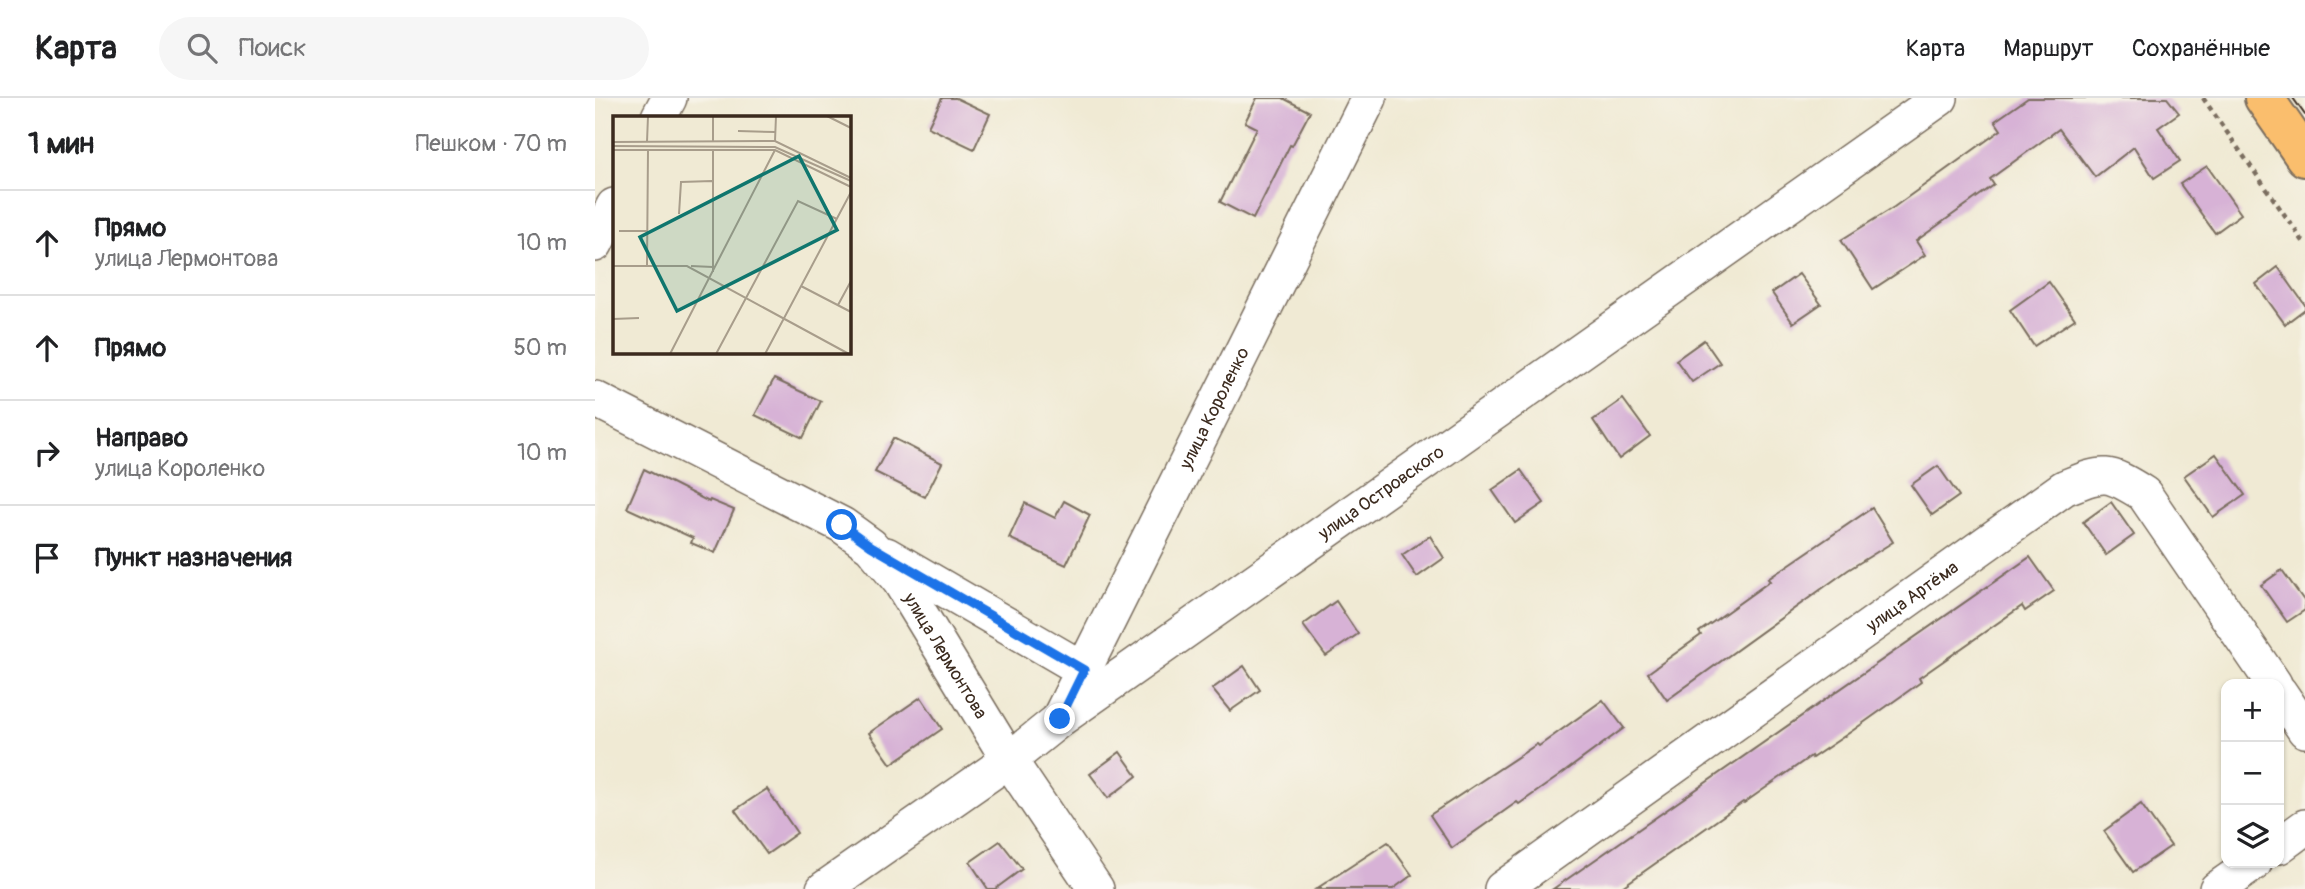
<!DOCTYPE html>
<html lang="ru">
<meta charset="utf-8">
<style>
body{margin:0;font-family:Pangolin,sans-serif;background:#f6f6f6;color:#202124}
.controls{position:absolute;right:21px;bottom:21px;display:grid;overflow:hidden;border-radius:14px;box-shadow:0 2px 5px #0004}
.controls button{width:63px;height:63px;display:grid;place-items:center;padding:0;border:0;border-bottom:2px solid #e0e0e0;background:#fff;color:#202124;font:35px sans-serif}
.stop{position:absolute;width:21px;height:21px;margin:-16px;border:5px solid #1a73e8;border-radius:50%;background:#fff}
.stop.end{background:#1a73e8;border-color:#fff;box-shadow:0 2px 7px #0008}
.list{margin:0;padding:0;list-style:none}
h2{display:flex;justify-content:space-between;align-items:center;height:91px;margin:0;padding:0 28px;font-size:30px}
h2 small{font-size:23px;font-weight:400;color:#757577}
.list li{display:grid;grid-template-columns:46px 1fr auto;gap:21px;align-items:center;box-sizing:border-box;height:105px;padding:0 28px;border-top:2px solid #e0e0e0}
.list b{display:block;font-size:26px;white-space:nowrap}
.list p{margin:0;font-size:23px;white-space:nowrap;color:#757577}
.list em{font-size:23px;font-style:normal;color:#757577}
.icon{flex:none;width:38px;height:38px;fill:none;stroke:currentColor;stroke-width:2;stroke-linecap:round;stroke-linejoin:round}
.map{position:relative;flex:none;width:1710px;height:791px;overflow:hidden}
header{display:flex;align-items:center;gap:42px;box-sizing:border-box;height:98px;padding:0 35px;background:#fff;border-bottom:2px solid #e0e0e0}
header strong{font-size:33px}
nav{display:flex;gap:38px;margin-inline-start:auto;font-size:24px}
.search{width:490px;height:63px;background:#f6f6f6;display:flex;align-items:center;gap:18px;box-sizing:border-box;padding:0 24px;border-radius:38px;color:#757577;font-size:26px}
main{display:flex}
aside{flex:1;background:#fff}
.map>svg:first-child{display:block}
.building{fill:#d7b2d6}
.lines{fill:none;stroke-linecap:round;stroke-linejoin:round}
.minor-casing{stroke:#7a6d5e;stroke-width:38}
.major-casing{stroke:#7a6d5e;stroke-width:42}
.path{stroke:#7a6d5e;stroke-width:4.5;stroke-dasharray:5 5;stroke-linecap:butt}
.minor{stroke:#fff;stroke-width:35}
.major{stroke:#fabe6d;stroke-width:38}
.tram{stroke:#3b2a1e;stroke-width:2}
.route{stroke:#1a73e8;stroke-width:9}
.labels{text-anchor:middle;stroke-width:5;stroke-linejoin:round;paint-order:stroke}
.street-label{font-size:18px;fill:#3b2a1e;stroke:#f7f3e8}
.inset-road{fill:none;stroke:#a89d8b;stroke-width:2}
.view{fill:#0f766e;fill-opacity:0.15;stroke:#0f766e;stroke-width:3.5}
.inset-edge{fill:none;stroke:#3b2a1e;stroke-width:3.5}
</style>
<header>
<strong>Карта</strong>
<div class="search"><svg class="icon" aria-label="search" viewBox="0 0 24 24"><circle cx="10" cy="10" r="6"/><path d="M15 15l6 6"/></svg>Поиск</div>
<nav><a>Карта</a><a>Маршрут</a><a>Сохранённые</a></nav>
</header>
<main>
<aside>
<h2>1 мин<small>Пешком · 70 m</small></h2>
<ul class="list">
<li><svg class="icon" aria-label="ahead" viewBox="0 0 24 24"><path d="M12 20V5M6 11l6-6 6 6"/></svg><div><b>Прямо</b><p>улица Лермонтова</p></div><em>10 m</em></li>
<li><svg class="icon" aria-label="ahead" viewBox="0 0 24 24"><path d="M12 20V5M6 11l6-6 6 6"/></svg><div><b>Прямо</b></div><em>50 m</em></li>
<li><svg class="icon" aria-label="right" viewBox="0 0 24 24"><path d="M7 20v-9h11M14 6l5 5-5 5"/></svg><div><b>Направо</b><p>улица Короленко</p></div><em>10 m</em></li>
<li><svg class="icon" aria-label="arrive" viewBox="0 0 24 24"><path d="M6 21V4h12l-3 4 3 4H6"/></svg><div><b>Пункт назначения</b></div></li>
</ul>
</aside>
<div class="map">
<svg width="1710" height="791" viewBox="0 0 1710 791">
<rect width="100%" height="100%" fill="#f7f3e8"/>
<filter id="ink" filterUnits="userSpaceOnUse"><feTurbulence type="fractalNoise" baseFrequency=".0143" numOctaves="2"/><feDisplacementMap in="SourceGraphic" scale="14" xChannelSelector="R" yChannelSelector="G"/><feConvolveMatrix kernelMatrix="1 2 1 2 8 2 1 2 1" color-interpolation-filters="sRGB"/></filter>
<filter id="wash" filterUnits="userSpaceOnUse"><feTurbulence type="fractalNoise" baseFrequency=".00686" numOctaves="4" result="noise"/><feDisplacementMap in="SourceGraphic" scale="28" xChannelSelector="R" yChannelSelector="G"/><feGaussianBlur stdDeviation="1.57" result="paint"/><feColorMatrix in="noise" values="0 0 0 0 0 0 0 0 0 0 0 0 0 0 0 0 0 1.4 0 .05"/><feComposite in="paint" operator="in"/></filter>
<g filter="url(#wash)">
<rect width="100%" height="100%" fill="#f0ead4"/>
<g id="blocks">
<g class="building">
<polygon points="347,0 361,0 395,16 379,51 333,29"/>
<polygon points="662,0 688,0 715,14 697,48 695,47 658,121 625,104 662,30 650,24"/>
<polygon points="1433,0 1572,0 1584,15 1563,30 1585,63 1559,80 1539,49 1500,79 1464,31 1395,81 1399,87 1321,143 1330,157 1278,191 1246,142 1299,109 1406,32 1400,23"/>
<polygon points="1612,68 1646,116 1620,135 1585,86"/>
<polygon points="1683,169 1710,207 1710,211 1690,226 1661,186"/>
<polygon points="1204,176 1226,206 1198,225 1177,195"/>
<polygon points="1454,184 1480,221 1439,248 1415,212"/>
<polygon points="1109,242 1125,265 1097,284 1081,262"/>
<polygon points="179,281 226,303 208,340 160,317"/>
<polygon points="1028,301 1055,338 1024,361 998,322"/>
<polygon points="298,340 347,365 330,399 280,374"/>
<polygon points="1621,356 1650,397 1618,419 1589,378"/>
<polygon points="1343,368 1364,398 1337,417 1316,387"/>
<polygon points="49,371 114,404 115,402 139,412 120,455 96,445 98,440 32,410"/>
<polygon points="926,372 949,405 920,425 897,392"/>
<polygon points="469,403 495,417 471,467 414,440 430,405 460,420"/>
<polygon points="1516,404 1539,437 1511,457 1488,424"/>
<polygon points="1277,410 1298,444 1253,472 1072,602 1053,575 1106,537 1104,534 1175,483 1173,481"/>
<polygon points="835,438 849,460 822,479 807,457"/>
<polygon points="1435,459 1459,493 1430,513 1427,508 1324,580 1326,584 1257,633 1217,660 1216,658 1149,705 1148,704 1024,791 958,791"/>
<polygon points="1687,472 1710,504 1710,512 1692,524 1666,487"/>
<polygon points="741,503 763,536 731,558 708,527"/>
<polygon points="649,568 665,592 635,613 617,591"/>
<polygon points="326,599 347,631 296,666 274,635"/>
<polygon points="1008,602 1029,630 964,678 924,706 922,704 857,750 835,717 942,646 944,648"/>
<polygon points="525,654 542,678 513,700 495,676"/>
<polygon points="172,691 202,735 172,756 140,712"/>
<polygon points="1546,706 1576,748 1538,774 1509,733"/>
<polygon points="405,743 427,771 400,791 393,791 375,764"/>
<polygon points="793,744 817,777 798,791 721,791"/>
</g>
</g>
</g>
<g filter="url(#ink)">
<use href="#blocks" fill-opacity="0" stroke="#7a6d5e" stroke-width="2"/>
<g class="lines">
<defs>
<g id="minor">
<polyline points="64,19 74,0"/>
<polyline points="0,146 19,108"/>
<path id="s1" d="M0,301L247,427L276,448L305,483L414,662L501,791"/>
<polyline points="291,457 489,572"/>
<polyline points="1684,594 1710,632"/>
<path id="s2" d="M466,617L774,0"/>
<polyline points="1684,748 1710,729"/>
<path id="s3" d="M229,791L414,662L465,621L1345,0"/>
<path id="s4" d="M907,791L1469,390C1509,374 1511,372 1549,396L1679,586"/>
<polyline points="1622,791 1659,765"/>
</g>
<polyline id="major" points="1669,0 1710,59"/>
</defs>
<use href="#minor" class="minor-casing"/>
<use href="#major" class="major-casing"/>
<polyline class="path" points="1608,0 1710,146"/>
<use href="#minor" class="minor"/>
<use href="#major" class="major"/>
<polyline class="tram" points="1698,0 1710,17"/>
</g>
</g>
<g class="lines" filter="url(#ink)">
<polyline class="route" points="247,427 276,448 489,572 465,621"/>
</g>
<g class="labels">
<g class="street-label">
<text dy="6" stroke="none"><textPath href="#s2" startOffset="343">улица Короленко</textPath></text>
<text dy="6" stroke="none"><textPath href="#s3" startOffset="684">улица Островского</textPath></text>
<text dy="6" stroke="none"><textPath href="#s4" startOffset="504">улица Артёма</textPath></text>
<text dy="6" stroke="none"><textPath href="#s1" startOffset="446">улица Лермонтова</textPath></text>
</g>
</g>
<g transform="translate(18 18)">
<rect width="238" height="238" fill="#f0ead4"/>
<path class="inset-road" d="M100,0V25M214,0L238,12M125,15L162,16M162,25L163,0M0,26L162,25L238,62M34,26L35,0M0,30L162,31L238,65M0,34H162L238,71M66,98L68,66L99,65M6,115H34M34,149L35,34M0,150H74L236,238M78,150L100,151M100,156V33M188,170L238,196M225,189L238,165M0,203L26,202M57,238L162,34M103,238L185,85L224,103M152,238L238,76"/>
<path class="view" d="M186,40L224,114L64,195L27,121Z"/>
<rect width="238" height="238" class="inset-edge"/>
</g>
</svg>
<div class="controls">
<button>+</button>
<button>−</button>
<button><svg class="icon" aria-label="layers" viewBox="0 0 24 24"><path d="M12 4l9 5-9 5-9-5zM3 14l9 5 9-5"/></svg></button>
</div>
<div class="stop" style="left:247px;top:427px"></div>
<div class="stop end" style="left:465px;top:621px"></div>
</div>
</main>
